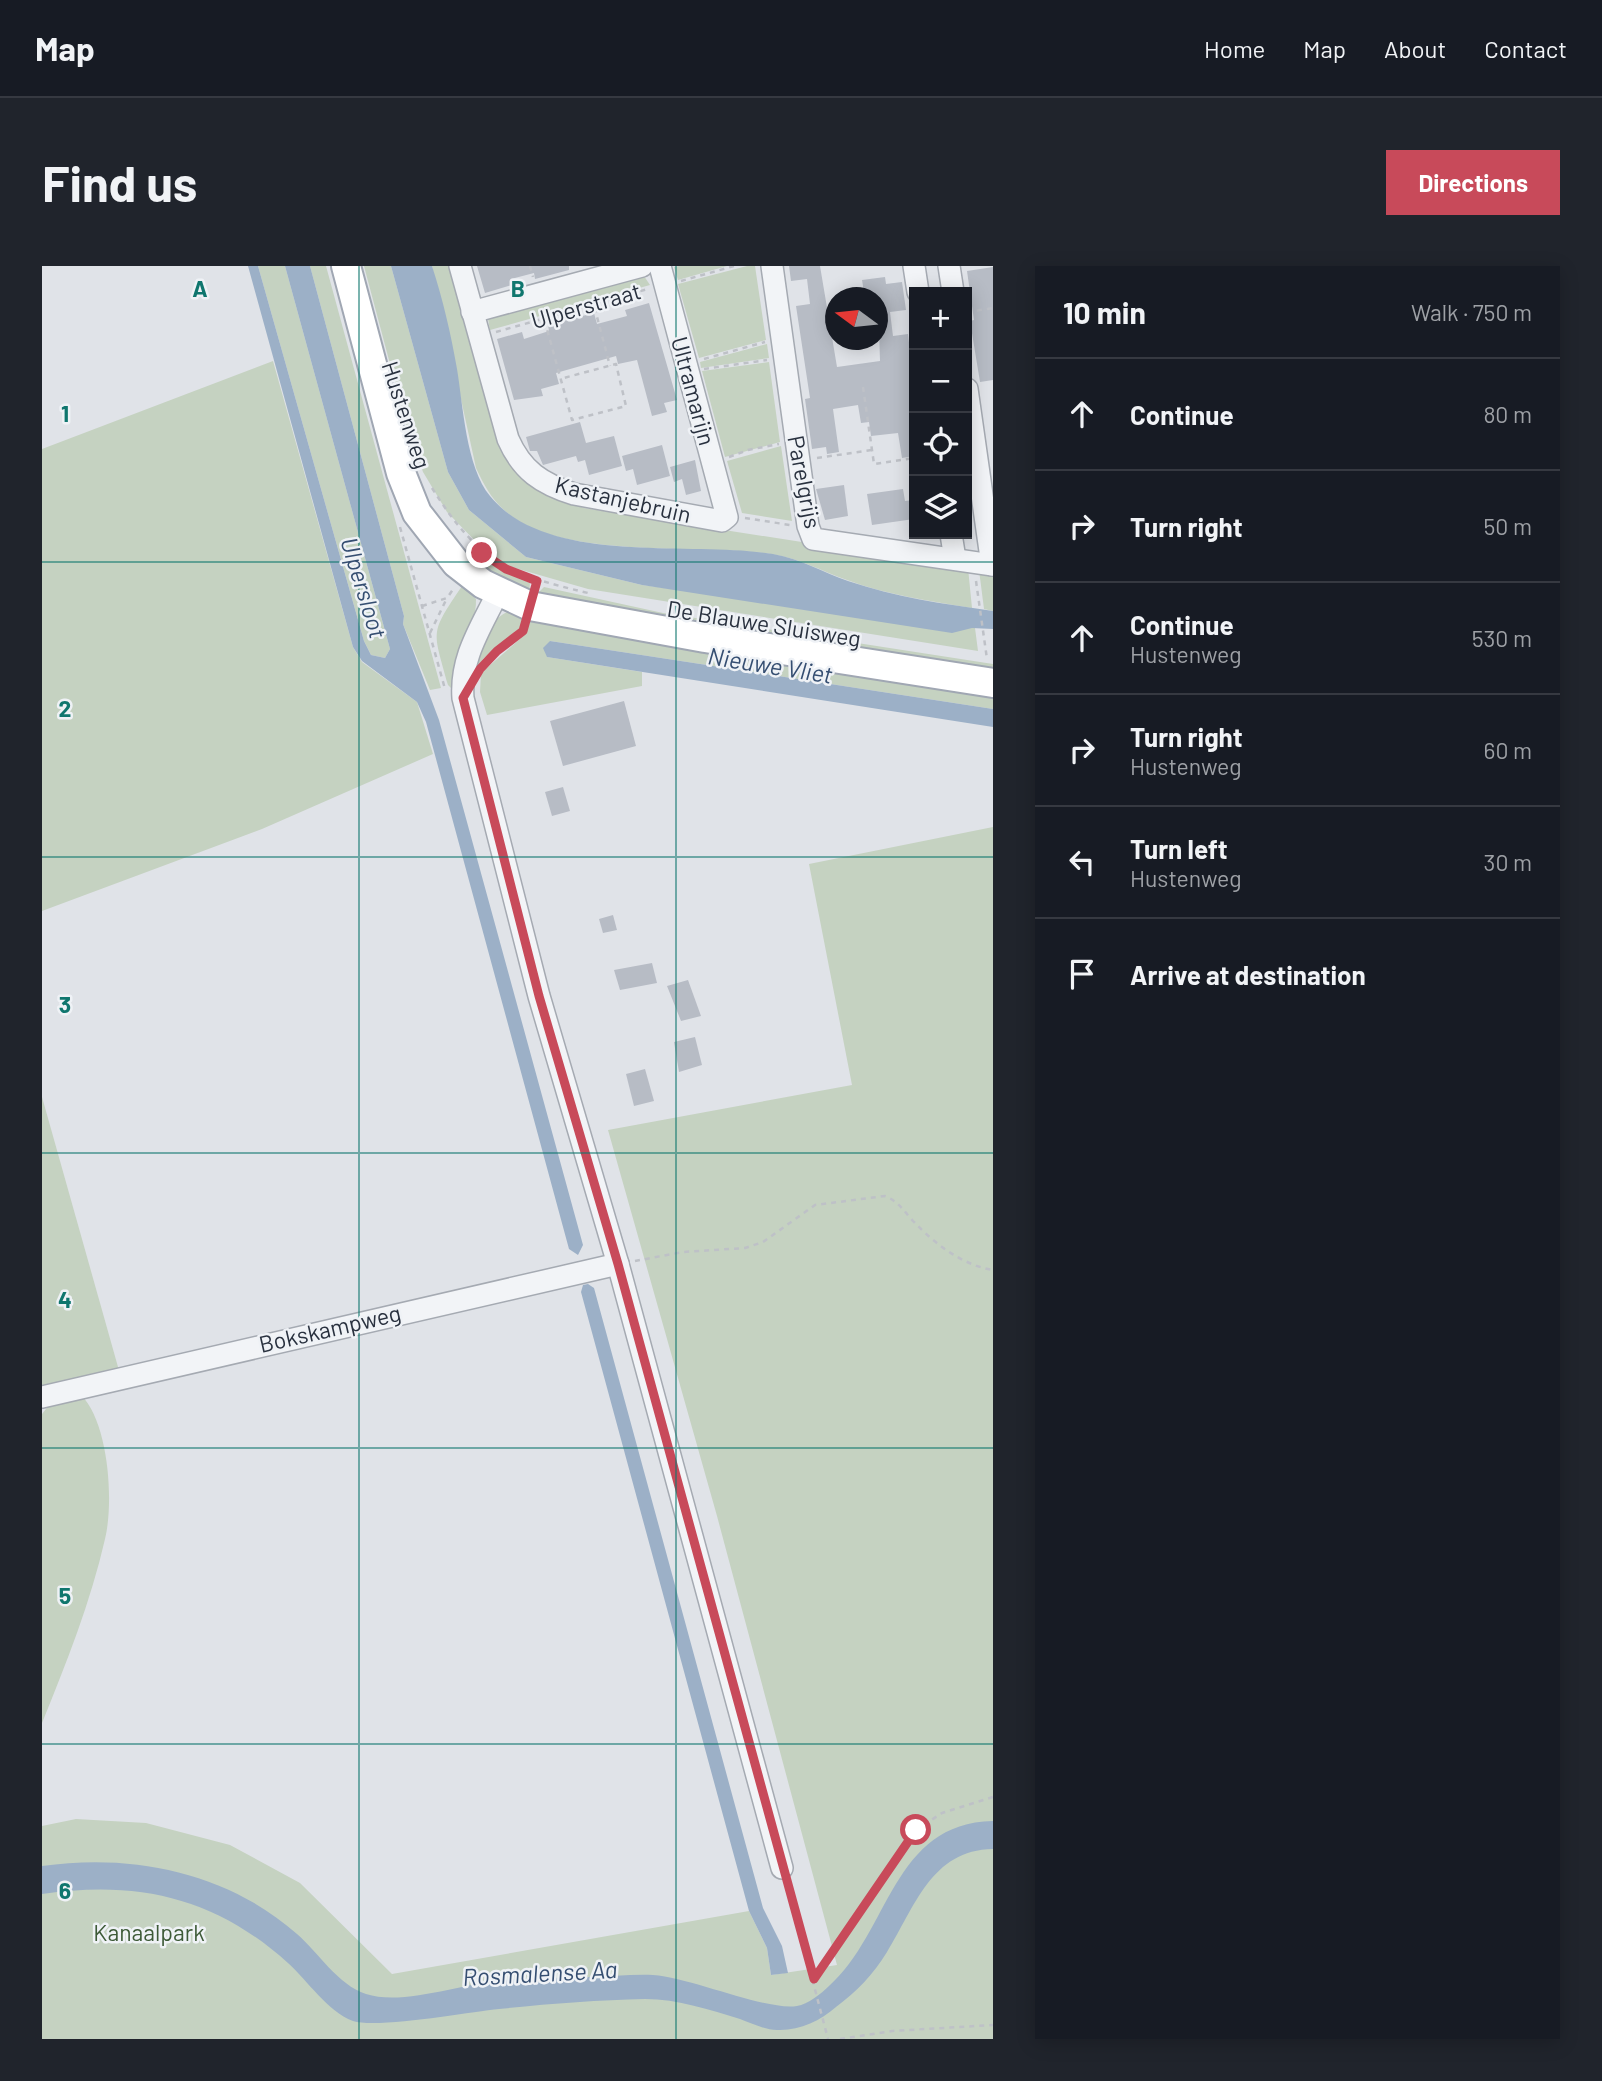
<!DOCTYPE html>
<meta charset="utf-8">
<style>
body{margin:0;font-family:Barlow,sans-serif;background:#20242c;color:#f1f3f6}
.controls{position:absolute;right:21px;top:21px;display:grid;overflow:hidden;border-radius:0px;box-shadow:0 4px 18px #0003}
.controls button{width:63px;height:63px;display:grid;place-items:center;padding:0;border:0;border-bottom:2px solid #363941;background:#171b24;color:#f1f3f6;font:35px sans-serif}
.compass{position:absolute;left:783px;top:21px;width:63px;height:63px;border-radius:50%;background:#171b24;box-shadow:0 4px 18px #0003;rotate:285deg}
.stop{position:absolute;width:21px;height:21px;margin:-16px;border:5px solid #c84a5a;border-radius:50%;background:#fff}
.stop.end{background:#c84a5a;border-color:#fff;box-shadow:0 2px 7px #0008}
.list{margin:0;padding:0;list-style:none}
h2{display:flex;justify-content:space-between;align-items:center;height:91px;margin:0;padding:0 28px;font-size:30px}
h2 small{font-size:23px;font-weight:400;color:#9ea1a6}
.list li{display:grid;grid-template-columns:46px 1fr auto;gap:21px;align-items:center;box-sizing:border-box;height:112px;padding:0 28px;border-top:2px solid #363941}
.list b{display:block;font-size:26px;white-space:nowrap}
.list p{margin:0;font-size:23px;white-space:nowrap;color:#9ea1a6}
.list em{font-size:23px;font-style:normal;color:#9ea1a6}
.icon{flex:none;width:38px;height:38px;fill:none;stroke:currentColor;stroke-width:2;stroke-linecap:round;stroke-linejoin:round}
.map{position:relative;flex:none;width:951px;height:1773px;overflow:hidden;border-radius:0px}
header{display:flex;align-items:center;gap:42px;box-sizing:border-box;height:98px;padding:0 35px;background:#171b24;border-bottom:2px solid #363941}
header strong{font-size:33px}
nav{display:flex;gap:38px;margin-inline-start:auto;font-size:24px}
.intro{display:flex;align-items:center;justify-content:space-between;box-sizing:border-box;height:168px;padding:0 42px}
h1{margin:0;font-size:49px}
.button{padding:18px 32px;border-radius:0px;background:#c84a5a;color:#fff;font-size:24px;font-weight:700}
main{display:flex;gap:42px;padding:0 42px}
aside{flex:1;background:#171b24;border-radius:0px;box-shadow:0 4px 18px #0003}
.map>svg:first-child{display:block}
.green{fill:#c5d2c1}
.water{fill:#9cb0c7}
.building{fill:#b7bcc5}
.lines{fill:none;stroke-linecap:round;stroke-linejoin:round}
.minor-casing{stroke:#a5aab2;stroke-width:24}
.major-casing{stroke:#a0a7b3;stroke-width:32}
.path{stroke:#bec1c7;stroke-width:2.5;stroke-dasharray:5 5;stroke-linecap:butt}
.minor{stroke:#f2f4f7;stroke-width:21}
.major{stroke:#fff;stroke-width:28}
.route{stroke:#c84a5a;stroke-width:9}
.grid{fill:none;stroke:#0f766e;stroke-width:2;stroke-opacity:0.55}
.labels{text-anchor:middle;stroke-width:5;stroke-linejoin:round;paint-order:stroke}
.street-label{font-size:23px;fill:#29313f;stroke:#eff2f6}
.park-label{font-size:23px;fill:#3d5a37;stroke:#eff2f6}
.water-label{font-size:24px;font-style:italic;fill:#354e71;stroke:#eff2f6}
.grid-label{font-size:23px;text-anchor:middle;font-weight:bold;fill:#0f766e;stroke:#eff2f6;stroke-width:5;stroke-linejoin:round;paint-order:stroke}
</style>
<header>
<strong>Map</strong>
<nav><a>Home</a><a>Map</a><a>About</a><a>Contact</a></nav>
</header>
<div class="intro"><h1>Find us</h1><a class="button">Directions</a></div>
<main>
<div class="map">
<svg width="951" height="1773" viewBox="0 0 951 1773">
<rect width="100%" height="100%" fill="#e0e3e8"/>
<g class="green">
<polygon points="216,0 243,0 348,383 343,392 329,389 322,375"/>
<polygon points="268,0 284,0 399,422 388,424 361,358 362,350"/>
<polygon points="322,0 349,0 406,206 427,244 484,291 600,319 933,362 936,385 546,323 466,300 442,284 405,246 381,206 364,158"/>
<path d="M390,0H409L450,140L512,231L542,242L926,302L930,342C888,335 845,329 805,314C779,305 757,292 729,288C660,278 522,293 468,249C451,236 443,221 434,202Z"/>
<polygon points="685,0 636,14 632,1 637,0"/>
<polygon points="705,0 713,0 724,74 657,92 636,18"/>
<polygon points="602,10 608,19 448,64 446,53 452,49"/>
<polygon points="725,78 727,92 659,102 658,96"/>
<polygon points="231,95 311,381 320,396 375,436 391,488 220,563 0,645 0,183"/>
<polygon points="727,96 738,176 683,191 660,105"/>
<polygon points="739,180 750,255 700,247 685,195"/>
<polygon points="444,296 488,317 487,328 435,300"/>
<polygon points="937,304 951,307 951,345 942,343"/>
<path d="M420,320L434,333C435,365 408,390 410,423L406,419C391,363 387,369 420,320Z"/>
<polygon points="502,321 621,347 951,398 951,408 494,329"/>
<path d="M465,346L482,351L478,363L441,393L426,417C429,394 443,356 465,346Z"/>
<polygon points="487,353 951,426 951,443 508,375 505,391 600,406 600,420 445,449 438,426 439,407 479,372"/>
<polygon points="951,561 951,1773 0,1773 0,1560 34,1553 104,1557 188,1579 258,1617 350,1708 707,1645 725,1682 729,1709 795,1699 675,1250 566,864 810,819 767,598"/>
<polygon points="0,831 78,1108 0,1123"/>
<path d="M39,1129C67,1157 72,1236 63,1273C49,1335 24,1398 0,1457V1148L8,1138Z"/>
</g>
<g class="water">
<polygon points="206,0 216,0 322,375 329,389 343,392 348,383 243,0 268,0 362,350 361,358 397,454 541,979 536,989 527,983 384,456 375,436 320,395 311,381"/>
<path d="M349,0H390C401,34 409,68 415,103C421,139 424,201 448,230C506,301 649,274 731,288C759,293 780,306 806,315C853,331 902,338 951,345V363L930,362L910,367L600,319L484,291L427,244L406,206Z"/>
<polygon points="508,375 951,443 951,461 505,391 501,382"/>
<polygon points="546,1018 552,1022 721,1642 740,1680 746,1707 729,1709 725,1682 707,1645 539,1026 541,1019"/>
<path d="M951,1555V1583C889,1584 873,1641 845,1686C831,1709 815,1725 794,1741C778,1755 757,1765 735,1764C723,1764 709,1757 698,1753C668,1744 636,1733 603,1733C555,1734 505,1738 457,1743C427,1746 335,1763 311,1755C285,1745 266,1715 246,1697C173,1631 95,1614 0,1628V1600C90,1587 185,1606 255,1668C276,1686 296,1719 324,1728C360,1740 420,1718 459,1714C488,1712 517,1712 546,1711C568,1711 590,1708 611,1709C651,1712 724,1745 755,1740C766,1738 779,1728 787,1720C848,1666 850,1557 951,1555Z"/>
</g>
<g class="building">
<polygon points="435,0 527,0 527,4 493,13 492,7 469,13 470,19 443,27"/>
<polygon points="747,0 778,0 795,101 838,95 836,32 823,32 820,14 843,11 844,18 860,16 864,44 848,46 851,70 866,68 872,119 872,190 860,192 856,167 829,170 827,156 819,157 816,139 791,143 797,186 785,188 784,181 770,183 763,133 768,132 754,40 768,38 765,13 749,15"/>
<polygon points="951,1 951,114 938,116 928,55 932,54 925,5"/>
<polygon points="607,37 635,134 622,137 625,146 610,150 595,94 576,98 574,90 514,107 517,118 499,123 501,130 472,134 455,73 480,66 482,73 507,65 506,59 552,47 555,58 585,50 583,44"/>
<polygon points="538,156 544,177 572,170 580,200 547,209 543,194 536,196 534,190 501,199 495,185 488,185 484,171"/>
<polygon points="620,179 628,210 595,219 591,203 584,205 580,190"/>
<polygon points="653,194 659,225 644,229 640,213 632,216 628,201"/>
<polygon points="802,219 806,250 783,254 774,223"/>
<polygon points="861,223 863,235 872,234 872,253 830,259 825,228"/>
<polygon points="582,435 594,480 521,500 508,455"/>
<polygon points="521,521 528,545 510,550 503,526"/>
<polygon points="571,649 575,664 561,667 557,653"/>
<polygon points="610,697 615,717 578,724 572,704"/>
<polygon points="646,714 659,750 639,755 625,720"/>
<polygon points="653,771 660,799 637,806 632,776"/>
<polygon points="603,803 612,835 592,840 584,808"/>
</g>
<g class="lines">
<defs>
<g id="minor">
<path d="M418,0L466,173C480,205 500,218 532,228L680,255L685,251L618,0"/>
<polyline points="730,0 766,260 771,273 951,299"/>
<polyline points="872,0 876,26"/>
<polyline points="907,0 911,26"/>
<polyline points="430,46 600,0"/>
<polyline points="925,123 950,299"/>
<polyline points="909,268 913,293"/>
<path d="M456,326C439,362 418,391 421,432L497,730L576,998L740,1602"/>
<polyline points="0,1131 576,998"/>
</g>
<polyline id="major" points="304,0 359,207 375,247 414,297 441,318 488,340 663,372 951,417"/>
</defs>
<use href="#minor" class="minor-casing"/>
<use href="#major" class="major-casing"/>
<g class="path">
<polyline points="488,0 491,11"/>
<polyline points="639,15 692,0"/>
<polyline points="550,32 568,100"/>
<polyline points="500,45 530,154 584,140 574,98 518,113"/>
<polyline points="925,46 951,42"/>
<polyline points="454,66 606,23"/>
<polyline points="662,93 723,76"/>
<polyline points="662,103 725,94"/>
<polyline points="821,121 832,198 872,192"/>
<polyline points="687,191 706,184 737,178"/>
<polyline points="775,192 830,184"/>
<path d="M390,222C436,295 465,308 546,327"/>
<polyline points="703,252 748,259"/>
<polyline points="358,261 403,423"/>
<polyline points="934,315 945,393"/>
<polyline points="380,340 405,332 412,322"/>
<polyline points="388,367 405,332"/>
<polyline points="443,398 481,365 483,359"/>
<path d="M593,995L641,986L703,982L721,976L773,939L843,930C856,935 862,945 871,955C893,978 920,999 951,1004"/>
<polyline points="745,1617 786,1773"/>
<polyline points="772,1713 874,1564 900,1547 951,1531"/>
<polyline points="798,1773 850,1765 951,1759"/>
</g>
<use href="#minor" class="minor"/>
<use href="#major" class="major"/>
</g>
<g class="lines">
<polyline class="route" points="440,287 464,303 495,315 481,365 455,385 438,403 421,432 497,730 576,998 772,1713 874,1564"/>
</g>
<path class="grid" d="M317,0V1773M634,0V1773M0,296H951M0,591H951M0,887H951M0,1182H951M0,1478H951"/>
<g class="labels">
<g class="street-label">
<text transform="translate(544 40) rotate(-16)" y="8">Ulperstraat</text>
<text transform="translate(651 125) rotate(75)" y="8">Ultramarijn</text>
<text transform="translate(364 149) rotate(72)" y="8">Hustenweg</text>
<text transform="translate(762 216) rotate(79)" y="8">Parelgrijs</text>
<text transform="translate(581 234) rotate(13)" y="8">Kastanjebruin</text>
<text transform="translate(722 358) rotate(9)" y="8">De Blauwe Sluisweg</text>
<text transform="translate(288 1063) rotate(-13)" y="8">Bokskampweg</text>
</g>
<g class="park-label">
<text x="107" y="1675">Kanaalpark</text>
</g>
<g class="water-label">
<text transform="translate(321 322) rotate(73)" y="8">Ulpersloot</text>
<text transform="translate(728 400) rotate(9)" y="8">Nieuwe Vliet</text>
<text transform="translate(498 1708) rotate(-3)" y="8">Rosmalense Aa</text>
</g>
</g>
<g class="grid-label">
<text x="158" y="31">A</text>
<text x="476" y="31">B</text>
<text x="23" y="156">1</text>
<text x="23" y="451">2</text>
<text x="23" y="747">3</text>
<text x="23" y="1042">4</text>
<text x="23" y="1338">5</text>
<text x="23" y="1633">6</text>
</g>
</svg>
<div class="controls">
<button>+</button>
<button>−</button>
<button><svg class="icon" aria-label="locate" viewBox="0 0 24 24"><circle cx="12" cy="12" r="6"/><path d="M12 2v4M12 18v4M2 12h4M18 12h4"/></svg></button>
<button><svg class="icon" aria-label="layers" viewBox="0 0 24 24"><path d="M12 4l9 5-9 5-9-5zM3 14l9 5 9-5"/></svg></button>
</div>
<svg class="compass" viewBox="-18 -18 36 36"><path d="M0-13l5 13h-10z" fill="#e53935"/><path d="M0 13l5-13h-10z" fill="#9ea1a6"/></svg>
<div class="stop" style="left:874px;top:1564px"></div>
<div class="stop end" style="left:440px;top:287px"></div>
</div>
<aside>
<h2>10 min<small>Walk · 750 m</small></h2>
<ul class="list">
<li><svg class="icon" aria-label="ahead" viewBox="0 0 24 24"><path d="M12 20V5M6 11l6-6 6 6"/></svg><div><b>Continue</b></div><em>80 m</em></li>
<li><svg class="icon" aria-label="right" viewBox="0 0 24 24"><path d="M7 20v-9h11M14 6l5 5-5 5"/></svg><div><b>Turn right</b></div><em>50 m</em></li>
<li><svg class="icon" aria-label="ahead" viewBox="0 0 24 24"><path d="M12 20V5M6 11l6-6 6 6"/></svg><div><b>Continue</b><p>Hustenweg</p></div><em>530 m</em></li>
<li><svg class="icon" aria-label="right" viewBox="0 0 24 24"><path d="M7 20v-9h11M14 6l5 5-5 5"/></svg><div><b>Turn right</b><p>Hustenweg</p></div><em>60 m</em></li>
<li><svg class="icon" aria-label="left" viewBox="0 0 24 24"><path d="M17 20v-9H6M10 6l-5 5 5 5"/></svg><div><b>Turn left</b><p>Hustenweg</p></div><em>30 m</em></li>
<li><svg class="icon" aria-label="arrive" viewBox="0 0 24 24"><path d="M6 21V4h12l-3 4 3 4H6"/></svg><div><b>Arrive at destination</b></div></li>
</ul>
</aside>
</main>
